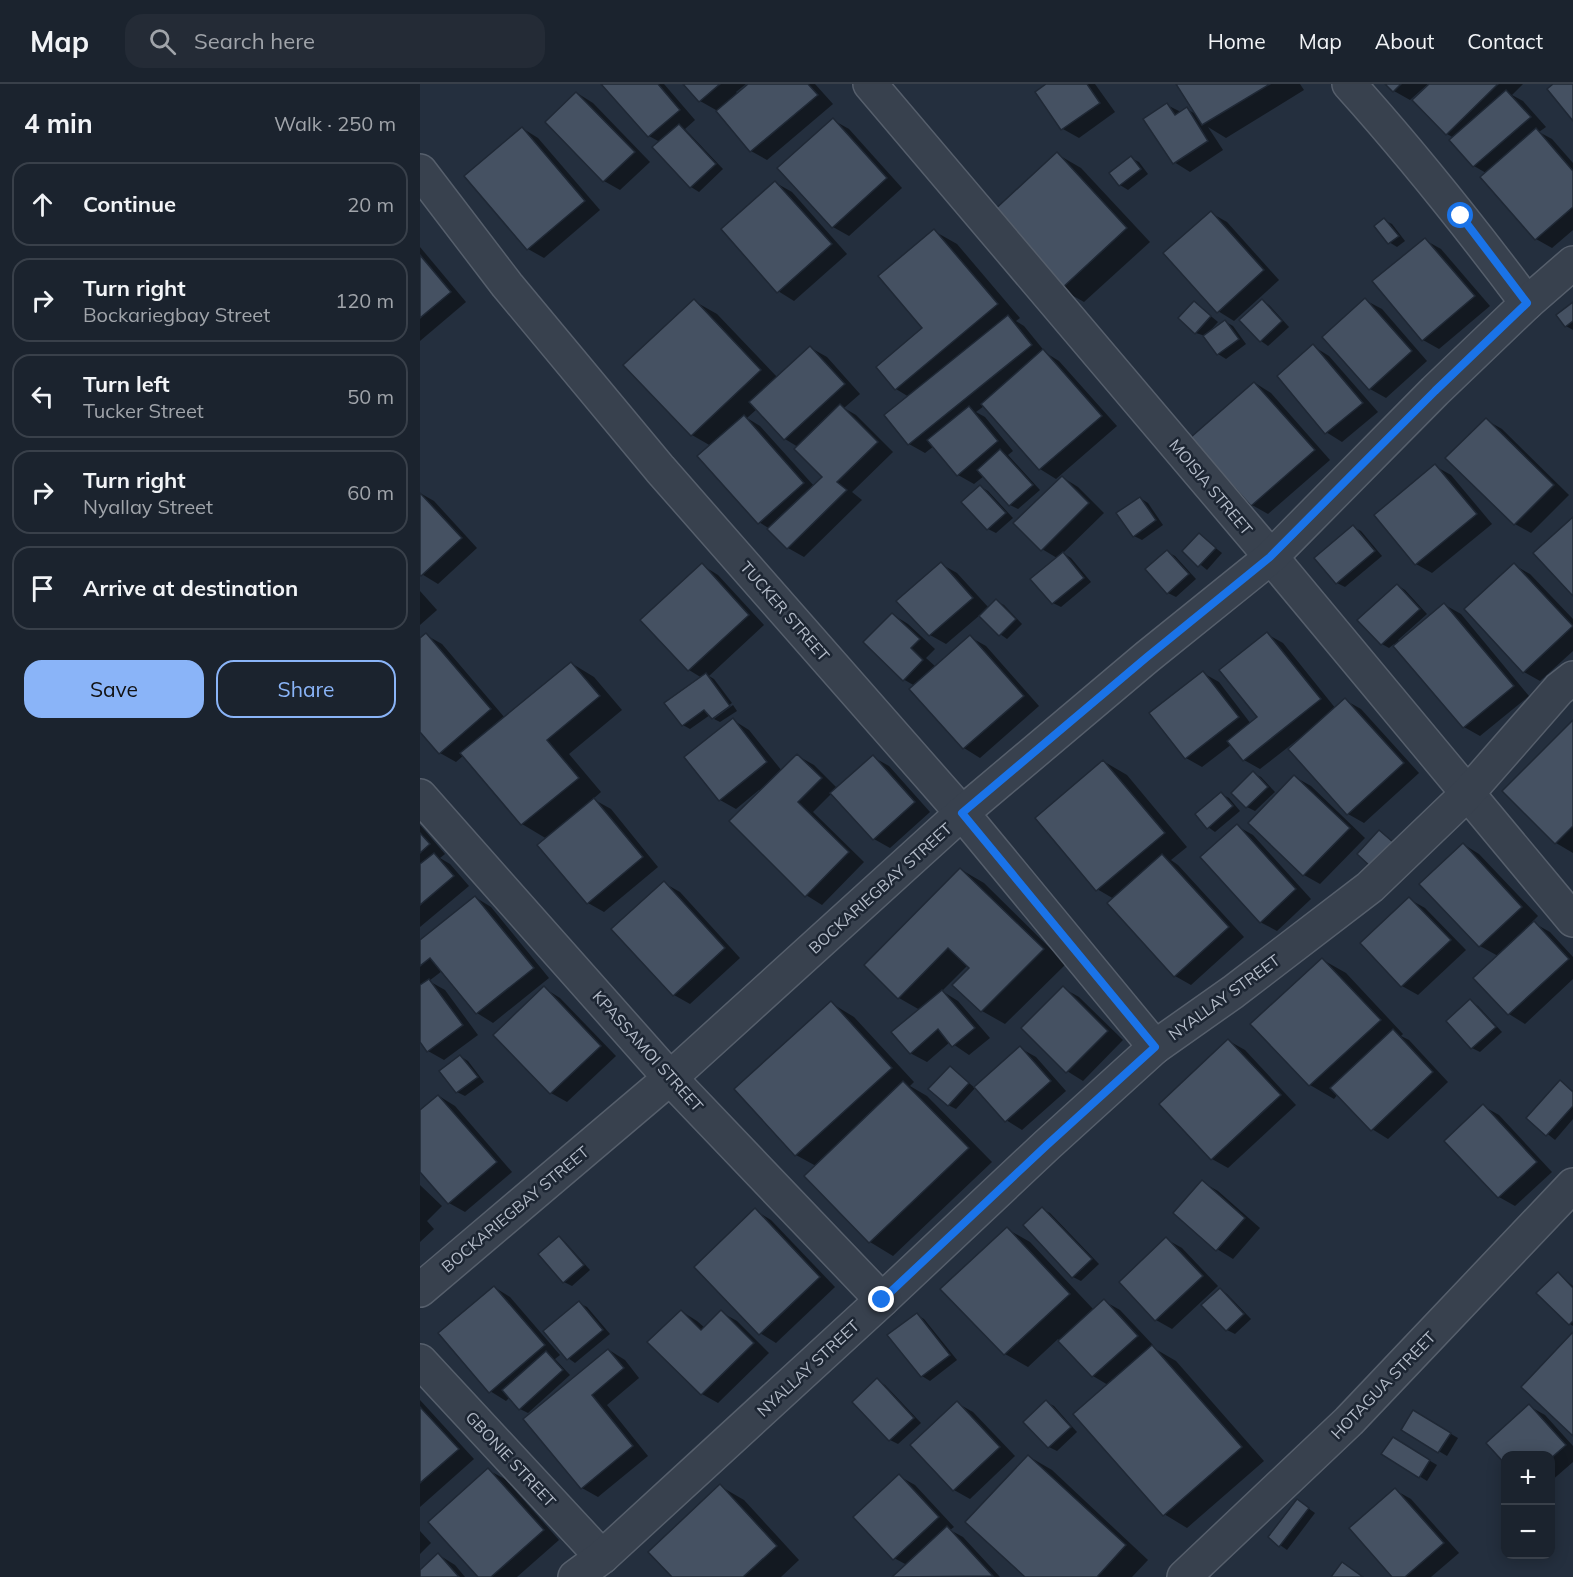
<!DOCTYPE html>
<meta charset="utf-8">
<style>
body{margin:0;font-family:Mulish,sans-serif;background:#242b36;color:#f1f3f6}
.controls{position:absolute;right:18px;bottom:18px;display:grid;overflow:hidden;border-radius:12px;box-shadow:0 3px 15px #0003}
.controls button{width:54px;height:54px;display:grid;place-items:center;padding:0;border:0;border-bottom:2px solid #39404a;background:#1b232e;color:#f1f3f6;font:30px sans-serif}
.stop{position:absolute;width:18px;height:18px;margin:-14px;border:4px solid #1a73e8;border-radius:50%;background:#fff}
.stop.end{background:#1a73e8;border-color:#fff;box-shadow:0 2px 6px #0008}
.list{margin:0;padding:0;list-style:none}
h2{display:flex;justify-content:space-between;align-items:center;height:78px;margin:0;padding:0 24px;font-size:26px}
h2 small{font-size:20px;font-weight:400;color:#a0a4aa}
.list li{display:grid;grid-template-columns:39px 1fr auto;gap:18px;align-items:center;box-sizing:border-box;height:84px;margin:0 12px 12px;padding:0 12px;border:2px solid #39404a;border-radius:18px}
.list b{display:block;font-size:22px;white-space:nowrap}
.list p{margin:0;font-size:20px;white-space:nowrap;color:#a0a4aa}
.list em{font-size:20px;font-style:normal;color:#a0a4aa}
.actions{display:flex;gap:12px;padding:18px 24px}
.actions a{flex:1;padding:14px 0;border:2px solid #8ab4f8;border-radius:18px;text-align:center;font-size:21px;color:#8ab4f8}
.actions .main{background:#8ab4f8;color:#111}
.icon{flex:none;width:33px;height:33px;fill:none;stroke:currentColor;stroke-width:2;stroke-linecap:round;stroke-linejoin:round}
.map{position:relative;flex:none;width:1153px;height:1493px;overflow:hidden}
header{display:flex;align-items:center;gap:36px;box-sizing:border-box;height:84px;padding:0 30px;background:#1b232e;border-bottom:2px solid #39404a}
header strong{font-size:28px}
nav{display:flex;gap:33px;margin-inline-start:auto;font-size:21px}
.search{width:420px;height:54px;background:#242b36;display:flex;align-items:center;gap:15px;box-sizing:border-box;padding:0 21px;border-radius:18px;color:#a0a4aa;font-size:22px}
main{display:flex}
aside{flex:1;background:#1b232e}
.map>svg:first-child{display:block}
.shadow{fill:#0007;fill-rule:evenodd}
.building{fill:#455162;stroke:#1f2835;stroke-width:1.5}
.lines{fill:none;stroke-linecap:round;stroke-linejoin:round}
.street-casing{stroke:#565f6c;stroke-width:36}
.street{stroke:#38414e;stroke-width:33}
.route{stroke:#1a73e8;stroke-width:8}
.labels{text-anchor:middle;stroke-width:5;stroke-linejoin:round;paint-order:stroke}
.street-label{font-size:16px;fill:#b4bcc9;stroke:#1d2633}
</style>
<header>
<strong>Map</strong>
<div class="search"><svg class="icon" aria-label="search" viewBox="0 0 24 24"><circle cx="10" cy="10" r="6"/><path d="M15 15l6 6"/></svg>Search here</div>
<nav><a>Home</a><a>Map</a><a>About</a><a>Contact</a></nav>
</header>
<main>
<aside>
<h2>4 min<small>Walk · 250 m</small></h2>
<ul class="list">
<li><svg class="icon" aria-label="ahead" viewBox="0 0 24 24"><path d="M12 20V5M6 11l6-6 6 6"/></svg><div><b>Continue</b></div><em>20 m</em></li>
<li><svg class="icon" aria-label="right" viewBox="0 0 24 24"><path d="M7 20v-9h11M14 6l5 5-5 5"/></svg><div><b>Turn right</b><p>Bockariegbay Street</p></div><em>120 m</em></li>
<li><svg class="icon" aria-label="left" viewBox="0 0 24 24"><path d="M17 20v-9H6M10 6l-5 5 5 5"/></svg><div><b>Turn left</b><p>Tucker Street</p></div><em>50 m</em></li>
<li><svg class="icon" aria-label="right" viewBox="0 0 24 24"><path d="M7 20v-9h11M14 6l5 5-5 5"/></svg><div><b>Turn right</b><p>Nyallay Street</p></div><em>60 m</em></li>
<li><svg class="icon" aria-label="arrive" viewBox="0 0 24 24"><path d="M6 21V4h12l-3 4 3 4H6"/></svg><div><b>Arrive at destination</b></div></li>
</ul>
<div class="actions"><a class="main">Save</a><a>Share</a></div>
</aside>
<div class="map">
<svg width="1153" height="1493" viewBox="0 0 1153 1493">
<rect width="100%" height="100%" fill="#242f3e"/>
<g class="shadow">
<polygon points="183,0 244,0 275,36 265,45 303,85 279,108 271,103 235,63 240,58 229,52"/>
<polygon points="265,0 326,0 316,8 318,10 331,0 395,0 413,20 347,76 331,67 296,26 280,17"/>
<polygon points="629,0 675,0 695,28 659,54 643,45"/>
<polygon points="758,0 880,0 884,6 806,54 788,43 803,66 770,88 754,78 747,21 761,28 767,25 777,31"/>
<polygon points="967,0 1103,0 1092,11 1103,17 1126,43 1119,48 1132,55 1153,79 1153,146 1132,164 1116,155 1066,89 1054,82 1034,54 1027,50 1008,0 990,16 974,7"/>
<polygon points="157,9 173,19 230,78 200,106 184,97"/>
<polygon points="413,36 429,45 482,104 429,152 413,143"/>
<polygon points="102,44 118,54 180,126 124,174 108,165 46,92"/>
<polygon points="637,70 661,84 730,158 664,218 641,205"/>
<polygon points="711,74 719,78 728,90 708,106 700,101 691,89"/>
<polygon points="356,99 372,108 427,170 374,217 358,207"/>
<polygon points="791,129 807,138 859,196 814,237 798,227"/>
<polygon points="964,136 972,140 985,157 977,163 969,158"/>
<polygon points="514,147 537,160 600,234 596,237 604,242 626,269 639,277 697,342 636,395 620,385 564,322 556,328 565,333 593,367 588,371 620,406 598,425 590,421 564,392 554,400 538,391 514,362 505,369 489,360 489,313 476,305 458,283 504,244"/>
<polygon points="1005,156 1021,165 1070,222 1019,265 1003,256"/>
<polygon points="0,163 46,218 0,257"/>
<polygon points="945,216 962,225 1007,277 966,314 950,305"/>
<path d="M274,217L297,230L358,294L391,264L407,273L440,310L424,324L436,331L473,368L432,408L442,416L384,473L368,464L350,445L339,438L291,362L272,351ZM337,325L365,355L378,363L404,393L394,402L340,342L327,334Z"/>
<polygon points="842,217 849,221 869,243 848,262 841,257"/>
<polygon points="774,218 798,238 788,249 806,238 813,242 826,260 806,275 798,270 785,252 776,249 760,234"/>
<polygon points="1153,220 1153,246 1146,242 1138,231"/>
<polygon points="893,262 909,272 958,328 922,358 906,348"/>
<polygon points="835,299 851,309 910,376 848,430 832,421 772,355"/>
<polygon points="1066,336 1082,345 1149,411 1111,449 1095,440 1028,374"/>
<polygon points="1015,382 1031,391 1072,440 1012,489 996,480"/>
<polygon points="642,393 658,403 684,429 643,469 651,474 671,498 641,523 633,519 637,474 622,465"/>
<polygon points="561,403 568,407 593,434 576,449 568,445"/>
<polygon points="0,409 14,417 57,464 18,500 0,489"/>
<polygon points="720,414 728,419 743,441 722,456 714,452"/>
<polygon points="933,443 941,447 962,472 925,503 917,499"/>
<polygon points="779,451 802,469 787,486 764,467"/>
<polygon points="747,468 755,472 776,495 756,513 748,509"/>
<polygon points="521,480 537,489 569,524 576,517 584,521 602,540 587,555 580,550 560,531 526,560 510,551"/>
<polygon points="282,481 298,491 344,541 289,592 294,595 312,619 293,632 293,634 290,631 270,645 263,641 282,594 269,586 222,536"/>
<polygon points="1094,481 1110,490 1153,535 1153,567 1120,597 1104,588 1047,525"/>
<polygon points="977,501 985,506 1007,530 978,556 980,558 1025,521 1041,530 1109,612 1060,652 1044,643 974,560 969,564 962,560"/>
<polygon points="0,507 17,526 0,541"/>
<polygon points="472,530 488,540 515,565 506,574 516,583 550,553 566,562 619,622 560,674 544,664 491,605 495,602 483,595"/>
<polygon points="847,550 863,559 916,625 925,616 941,625 999,689 944,739 928,730 881,653 840,685 824,676 812,660 782,683 766,674 783,589 799,598 831,640 839,634"/>
<polygon points="6,551 22,560 85,634 151,579 174,593 202,626 149,670 181,708 173,715 191,725 238,783 184,828 168,819 127,755 102,740 44,671 36,678 20,669 0,646 0,556"/>
<polygon points="313,621 317,627 300,638 294,635"/>
<polygon points="313,636 329,646 362,687 378,672 394,681 417,704 453,673 469,682 510,728 470,764 454,755 412,709 393,728 444,778 402,821 386,811 339,706 316,725 300,716"/>
<polygon points="1153,638 1153,769 1136,759 1084,707"/>
<polygon points="683,677 707,691 767,763 751,776 758,781 824,853 771,901 755,892 694,815 677,805"/>
<polygon points="833,689 841,693 855,708 835,727 827,723 813,709"/>
<polygon points="875,693 891,702 945,754 900,800 884,791"/>
<polygon points="801,710 809,714 820,727 795,748 788,743"/>
<polygon points="0,741 25,770 20,774 30,780 49,802 0,843"/>
<polygon points="817,742 833,751 891,815 857,847 840,838"/>
<polygon points="1043,760 1059,770 1118,832 1112,838 1130,848 1153,873 1153,895 1105,940 1089,930 1055,894 1078,872 1060,862"/>
<polygon points="540,785 564,799 646,880 585,940 562,927 551,884 548,881 522,907 538,917 570,954 549,971 530,958 507,978 490,969 500,926 479,914"/>
<polygon points="244,799 260,808 320,874 270,920 254,911"/>
<polygon points="55,813 71,823 129,894 73,939 57,929 22,887 9,897 25,906 58,951 24,976 8,967 0,956 0,858"/>
<polygon points="989,815 1005,824 1046,866 998,911 982,902"/>
<polygon points="903,876 926,889 983,950 981,952 989,956 1028,998 968,1055 952,1045 918,1010 914,1015 890,1001 833,940"/>
<polygon points="124,904 140,914 196,972 147,1018 131,1009 75,951"/>
<polygon points="643,904 659,913 703,956 663,997 647,987"/>
<polygon points="1050,917 1058,922 1082,948 1060,968 1052,964"/>
<polygon points="411,919 434,933 494,998 490,1002 507,1012 572,1078 473,1172 450,1158 386,1092 396,1082 376,1071"/>
<polygon points="809,957 825,966 876,1021 808,1084 792,1075"/>
<polygon points="600,964 616,973 646,1007 602,1046 586,1036 556,1003 536,1025 528,1021 531,984 555,1004"/>
<polygon points="40,972 48,977 64,998 45,1012 37,1008"/>
<polygon points="1140,998 1153,1007 1153,1035 1135,1056 1108,1034"/>
<polygon points="19,1012 35,1022 92,1088 45,1128 29,1119 0,1085 0,1028"/>
<polygon points="1063,1022 1079,1031 1132,1088 1095,1122 1079,1113"/>
<polygon points="782,1098 798,1107 840,1144 813,1175 797,1165"/>
<polygon points="0,1101 22,1122 7,1137 14,1145 0,1158"/>
<polygon points="622,1125 630,1129 679,1180 661,1197 653,1193 605,1141"/>
<polygon points="335,1126 351,1136 415,1203 356,1259 340,1249"/>
<polygon points="587,1145 610,1158 674,1226 684,1217 700,1226 733,1261 732,1263 756,1277 844,1377 767,1444 744,1430 688,1301 673,1292 638,1255 608,1283 585,1270"/>
<polygon points="139,1154 146,1159 170,1186 152,1202 144,1198"/>
<polygon points="746,1155 762,1164 798,1202 752,1245 736,1236"/>
<polygon points="1138,1190 1153,1202 1153,1242 1150,1240"/>
<polygon points="74,1203 90,1213 140,1271 135,1275 150,1291 108,1329 100,1325 90,1313 86,1317 70,1307"/>
<polygon points="800,1205 807,1210 831,1235 815,1250 807,1246"/>
<polygon points="159,1219 167,1223 190,1250 155,1279 148,1274"/>
<polygon points="261,1227 277,1237 285,1244 301,1228 317,1237 349,1269 298,1319 282,1310 229,1258"/>
<polygon points="497,1231 504,1235 537,1276 510,1297 502,1292"/>
<polygon points="189,1266 205,1276 219,1294 187,1321 228,1372 178,1413 162,1404 105,1335"/>
<polygon points="457,1296 465,1301 501,1339 478,1360 470,1356 434,1318"/>
<polygon points="0,1316 54,1375 0,1423"/>
<polygon points="626,1318 634,1322 657,1348 637,1367 629,1363"/>
<polygon points="537,1319 553,1328 595,1372 550,1415 534,1406"/>
<polygon points="1109,1322 1125,1331 1153,1362 1153,1378 1130,1398 1130,1372 1068,1359"/>
<polygon points="994,1328 1038,1354 1027,1372 983,1346"/>
<polygon points="973,1355 1017,1381 1007,1397 964,1370"/>
<polygon points="608,1372 632,1386 728,1476 712,1493 607,1493"/>
<polygon points="68,1386 85,1395 139,1456 97,1493 60,1493"/>
<polygon points="479,1392 495,1401 534,1443 530,1446 543,1453 580,1493 474,1493 487,1481 474,1474"/>
<polygon points="300,1402 324,1416 379,1476 361,1493 254,1493"/>
<polygon points="975,1406 991,1415 1039,1469 1011,1493 974,1493"/>
<polygon points="885,1422 895,1429 867,1466 860,1461"/>
<polygon points="0,1447 11,1459 0,1470"/>
<polygon points="19,1471 35,1481 45,1493 0,1493 0,1488"/>
</g>
<g class="building">
<polygon points="181,0 238,0 260,26 228,53"/>
<polygon points="263,0 300,0 279,18"/>
<polygon points="328,0 388,0 398,11 330,68 296,27"/>
<polygon points="626,0 667,0 680,19 641,46 615,8"/>
<polygon points="756,0 850,0 782,41"/>
<polygon points="965,0 981,0 973,8"/>
<polygon points="1009,0 1078,0 1026,51 992,16"/>
<polygon points="1133,0 1153,0 1153,37 1127,5"/>
<polygon points="1086,6 1111,33 1053,83 1029,56"/>
<polygon points="156,8 215,68 183,98 125,38"/>
<polygon points="747,19 755,31 767,23 788,57 753,80 723,35"/>
<polygon points="413,34 467,94 412,144 357,84"/>
<polygon points="259,40 296,80 270,104 232,63"/>
<polygon points="102,43 165,117 107,166 44,92"/>
<polygon points="1116,44 1153,87 1153,123 1115,156 1060,93"/>
<polygon points="637,68 707,144 640,206 570,130"/>
<polygon points="711,72 721,85 699,102 689,89"/>
<polygon points="355,97 412,160 357,209 301,145"/>
<polygon points="791,127 844,186 797,229 743,169"/>
<polygon points="964,134 979,152 968,160 954,142"/>
<polygon points="514,145 578,220 475,306 456,283 502,244 458,192"/>
<polygon points="1005,154 1055,212 1002,257 952,197"/>
<polygon points="0,171 31,208 0,234"/>
<polygon points="945,214 992,267 949,306 902,253"/>
<polygon points="274,215 341,286 271,352 203,281"/>
<polygon points="842,215 862,237 840,258 819,236"/>
<polygon points="774,217 791,232 775,250 758,234"/>
<polygon points="1153,218 1153,237 1145,243 1136,231"/>
<polygon points="588,231 612,261 488,361 464,331"/>
<polygon points="805,236 819,255 797,271 783,252"/>
<polygon points="893,260 943,319 905,350 857,292"/>
<polygon points="390,262 425,300 364,356 329,318"/>
<polygon points="623,265 682,332 619,386 561,320"/>
<polygon points="834,298 895,366 831,422 770,354"/>
<polygon points="420,320 458,358 417,398 427,406 367,465 347,445 402,393 374,365"/>
<polygon points="549,322 578,357 537,392 507,356"/>
<polygon points="324,331 384,399 338,440 277,372"/>
<polygon points="1066,334 1134,401 1094,441 1025,374"/>
<polygon points="580,365 613,401 589,422 557,386"/>
<polygon points="1015,380 1057,430 995,481 954,431"/>
<polygon points="642,392 669,419 621,467 593,439"/>
<polygon points="560,401 586,429 567,446 541,418"/>
<polygon points="0,409 42,454 1,492 0,491"/>
<polygon points="720,413 736,436 713,453 696,429"/>
<polygon points="1153,433 1153,512 1113,469"/>
<polygon points="933,441 955,467 916,500 894,474"/>
<polygon points="779,449 796,464 778,483 762,467"/>
<polygon points="747,466 769,490 747,510 725,485"/>
<polygon points="643,468 664,494 632,520 610,495"/>
<polygon points="521,478 553,514 509,552 476,517"/>
<polygon points="282,479 329,531 268,587 220,536"/>
<polygon points="1094,479 1153,542 1103,589 1044,525"/>
<polygon points="977,500 1000,525 961,561 937,536"/>
<polygon points="576,515 596,535 579,552 559,532"/>
<polygon points="1024,519 1094,602 1043,644 973,562"/>
<polygon points="472,529 500,555 491,564 503,576 483,597 443,558"/>
<polygon points="847,548 901,615 823,677 807,657 837,633 799,586"/>
<polygon points="6,549 71,625 19,670 0,648 0,554"/>
<polygon points="550,551 604,612 543,665 489,605"/>
<polygon points="151,578 180,612 127,656 159,694 101,741 40,669"/>
<polygon points="783,587 819,633 765,675 729,629"/>
<polygon points="286,589 310,622 292,635 284,626 262,642 244,619"/>
<polygon points="925,614 984,679 927,731 868,665"/>
<polygon points="313,634 347,678 299,717 264,673"/>
<polygon points="1153,636 1153,742 1135,760 1082,707"/>
<polygon points="377,670 402,694 378,718 429,768 385,813 309,737"/>
<polygon points="453,671 495,718 453,756 410,709"/>
<polygon points="683,676 745,749 676,807 615,734"/>
<polygon points="833,687 848,703 826,724 811,709"/>
<polygon points="874,691 930,744 883,792 828,739"/>
<polygon points="801,708 813,722 787,745 775,730"/>
<polygon points="174,714 223,773 167,820 117,761"/>
<polygon points="817,740 876,805 840,839 780,773"/>
<polygon points="959,746 974,759 951,783 937,770"/>
<polygon points="0,749 10,760 0,769"/>
<polygon points="1043,759 1102,823 1059,863 999,800"/>
<polygon points="14,769 34,792 0,821 0,780"/>
<polygon points="742,770 809,843 754,893 687,819"/>
<polygon points="540,784 624,865 561,928 532,901 549,884 528,864 478,915 444,881"/>
<polygon points="244,797 305,864 253,912 191,845"/>
<polygon points="55,812 114,884 56,930 10,874 0,882 0,856"/>
<polygon points="989,813 1031,856 981,903 940,859"/>
<polygon points="1114,837 1149,875 1088,931 1053,894"/>
<polygon points="902,874 961,936 889,1002 830,940"/>
<polygon points="9,895 43,941 7,968 0,958 0,901"/>
<polygon points="124,902 181,962 130,1010 73,951"/>
<polygon points="643,902 688,947 646,989 601,944"/>
<polygon points="522,906 555,944 532,963 518,945 490,970 471,948"/>
<polygon points="1050,915 1076,943 1051,965 1026,937"/>
<polygon points="411,917 472,984 375,1072 314,1005"/>
<polygon points="973,945 1013,988 951,1047 910,1004"/>
<polygon points="808,955 861,1011 791,1076 739,1020"/>
<polygon points="600,962 631,997 585,1038 554,1003"/>
<polygon points="40,971 58,993 36,1009 19,987"/>
<polygon points="530,982 549,999 528,1022 508,1005"/>
<polygon points="1140,996 1153,1008 1153,1022 1126,1052 1106,1034"/>
<polygon points="483,997 549,1064 449,1159 384,1092"/>
<polygon points="18,1011 77,1078 28,1120 0,1088 0,1026"/>
<polygon points="1063,1020 1117,1078 1078,1114 1024,1057"/>
<polygon points="782,1096 825,1134 796,1167 753,1129"/>
<polygon points="622,1123 672,1175 652,1194 603,1141"/>
<polygon points="335,1124 400,1193 339,1251 274,1183"/>
<polygon points="587,1143 650,1210 584,1271 520,1205"/>
<polygon points="139,1152 164,1181 143,1199 118,1170"/>
<polygon points="746,1153 783,1192 735,1237 699,1198"/>
<polygon points="1138,1188 1153,1204 1153,1237 1149,1241 1116,1209"/>
<polygon points="74,1202 125,1261 69,1309 18,1249"/>
<polygon points="800,1204 824,1230 806,1247 781,1221"/>
<polygon points="684,1215 718,1252 672,1293 638,1257"/>
<polygon points="159,1217 183,1246 147,1276 123,1247"/>
<polygon points="261,1226 281,1246 301,1226 334,1259 281,1311 227,1258"/>
<polygon points="497,1229 530,1271 501,1293 467,1251"/>
<polygon points="1153,1248 1153,1352 1101,1303"/>
<polygon points="732,1261 822,1363 743,1432 653,1330"/>
<polygon points="188,1265 204,1284 172,1311 213,1362 161,1405 103,1335"/>
<polygon points="126,1267 143,1286 99,1326 82,1306"/>
<polygon points="457,1294 494,1334 469,1357 432,1318"/>
<polygon points="626,1316 651,1343 628,1364 603,1338"/>
<polygon points="537,1317 580,1363 533,1407 490,1361"/>
<polygon points="1109,1320 1146,1361 1130,1375 1130,1372 1086,1372 1086,1381 1066,1359"/>
<polygon points="0,1323 39,1365 0,1399"/>
<polygon points="993,1326 1031,1349 1018,1369 981,1346"/>
<polygon points="973,1353 1010,1376 999,1394 961,1370"/>
<polygon points="608,1371 706,1461 677,1493 605,1493 545,1438"/>
<polygon points="68,1384 124,1446 71,1493 58,1493 8,1438"/>
<polygon points="479,1390 519,1433 473,1476 433,1433"/>
<polygon points="300,1400 357,1462 323,1493 252,1493 228,1468"/>
<polygon points="975,1404 1024,1459 985,1493 972,1493 929,1444"/>
<polygon points="877,1415 889,1424 859,1463 848,1453"/>
<polygon points="527,1442 573,1492 472,1493"/>
<polygon points="18,1469 39,1493 0,1493 0,1486"/>
<polygon points="922,1478 943,1493 911,1493"/>
</g>
<g class="lines">
<defs>
<g id="street">
<polyline points="450,0 851,473 1153,836"/>
<path d="M929,0C992,70 1050,143 1107,219"/>
<polyline points="0,87 87,201 240,385 542,729 735,963"/>
<polyline points="0,712 250,994 462,1216"/>
<polyline points="0,1206 250,994 542,729 727,573 851,473 1015,307 1107,219 1153,179"/>
<polyline points="0,1277 182,1473"/>
<polyline points="155,1493 182,1473 462,1216 627,1061 735,963 813,908 950,803 1047,710 1139,605 1153,594"/>
<polyline points="764,1493 929,1337 1153,1101"/>
</g>
</defs>
<use href="#street" class="street-casing"/>
<use href="#street" class="street"/>
</g>
<g class="lines">
<polyline class="route" points="462,1216 627,1061 735,963 542,729 727,573 850,473 1015,307 1107,219 1041,132"/>
</g>
<g class="labels">
<g class="street-label">
<text transform="translate(791 403) rotate(50)" y="6">MOISIA STREET</text>
<text transform="translate(365 527) rotate(49)" y="6">TUCKER STREET</text>
<text transform="translate(460 804) rotate(-42)" y="6">BOCKARIEGBAY STREET</text>
<text transform="translate(804 913) rotate(-36)" y="6">NYALLAY STREET</text>
<text transform="translate(228 967) rotate(48)" y="6">KPASSAMOI STREET</text>
<text transform="translate(95 1125) rotate(-40)" y="6">BOCKARIEGBAY STREET</text>
<text transform="translate(388 1284) rotate(-43)" y="6">NYALLAY STREET</text>
<text transform="translate(963 1301) rotate(-46)" y="6">HOTAGUA STREET</text>
<text transform="translate(91 1375) rotate(47)" y="6">GBONIE STREET</text>
</g>
</g>
</svg>
<div class="controls">
<button>+</button>
<button>−</button>
</div>
<div class="stop" style="left:1041px;top:132px"></div>
<div class="stop end" style="left:462px;top:1216px"></div>
</div>
</main>
